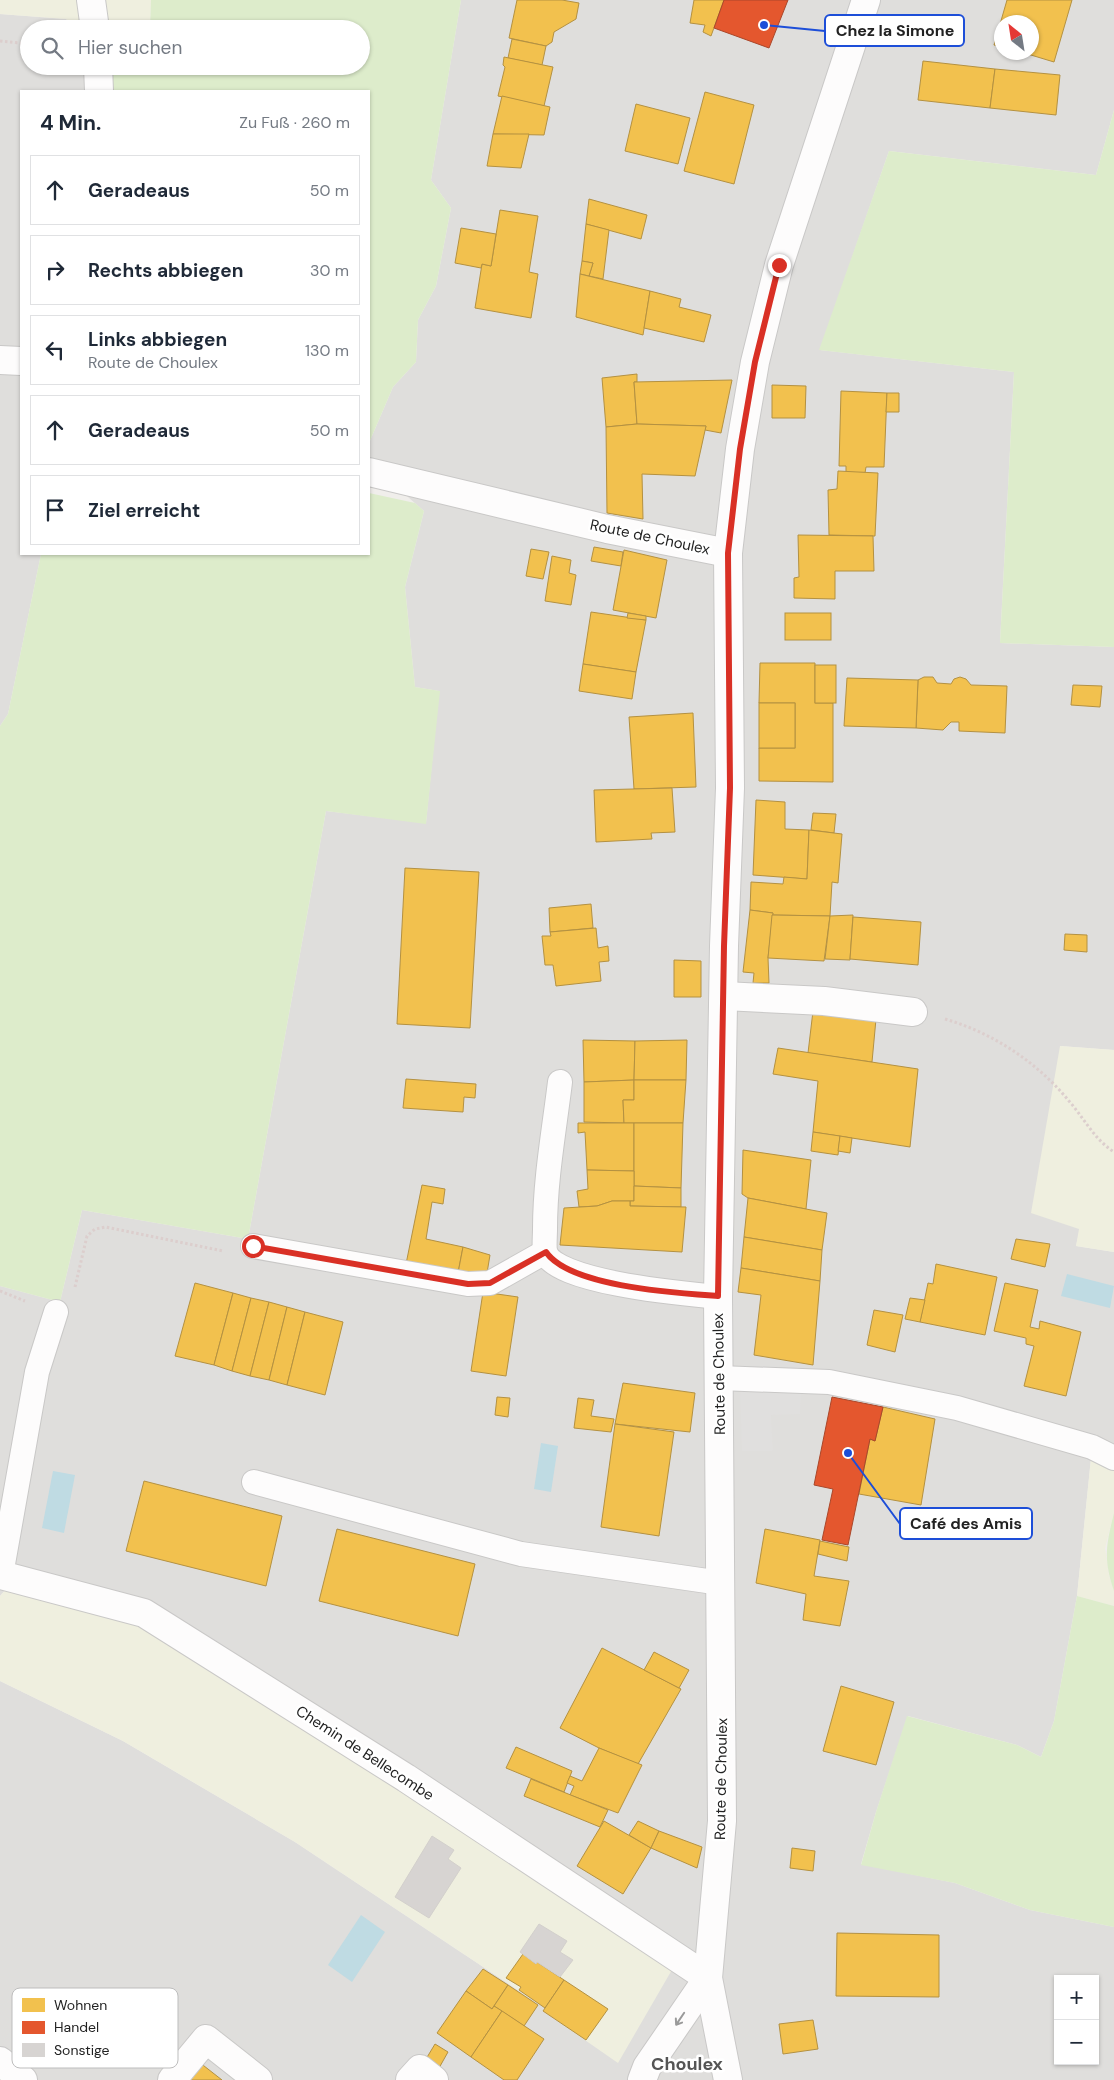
<!DOCTYPE html>
<html lang="de">
<meta charset="utf-8">
<style>
body{margin:0;font-family:"DM Sans",sans-serif;background:#f6f6f7;color:#1f2937}
.controls{position:absolute;right:15px;bottom:15px;display:grid;overflow:hidden;border-radius:0px;box-shadow:0 1px 4px #0004}
.controls button{width:45px;height:45px;display:grid;place-items:center;padding:0;border:0;border-bottom:1px solid #e0e1e3;background:#fff;color:#1f2937;font:25px sans-serif}
.compass{position:absolute;left:994px;top:15px;width:45px;height:45px;border-radius:50%;background:#fff;box-shadow:0 1px 4px #0004;rotate:330deg}
.stop{position:absolute;width:15px;height:15px;margin:-11px;border:4px solid #d93025;border-radius:50%;background:#fff}
.stop.end{background:#d93025;border-color:#fff;box-shadow:0 1px 5px #0008}
.list{margin:0;padding:0;list-style:none}
h2{display:flex;justify-content:space-between;align-items:center;height:65px;margin:0;padding:0 20px;font-size:21px}
h2 small{font-size:16px;font-weight:400;color:#747a83}
.list li{display:grid;grid-template-columns:32px 1fr auto;gap:15px;align-items:center;box-sizing:border-box;height:70px;margin:0 10px 10px;padding:0 10px;border:1px solid #e0e1e3;border-radius:0px}
.list b{display:block;font-size:19px;white-space:nowrap}
.list p{margin:0;font-size:16px;white-space:nowrap;color:#747a83}
.list em{font-size:16px;font-style:normal;color:#747a83}
.icon{flex:none;width:28px;height:28px;fill:none;stroke:currentColor;stroke-width:2;stroke-linecap:round;stroke-linejoin:round}
.map{position:relative;flex:none;width:1114px;height:2080px;overflow:hidden}
.search{position:absolute;background:#fff;box-shadow:0 1px 4px #0004;left:20px;top:20px;width:350px;height:55px;display:flex;align-items:center;gap:12px;box-sizing:border-box;padding:0 18px;border-radius:28px;color:#747a83;font-size:19px}
.panel{position:absolute;background:#fff;box-shadow:0 1px 4px #0004;left:20px;top:90px;width:350px;height:465px;border-radius:0px}
.map>svg:first-child{display:block}
.residential{fill:#dfdedc;fill-rule:evenodd}
.farmland{fill:#efefdf}
.grass{fill:#ddeccb}
.parking{fill:#e0dfde}
.water{fill:#bfdbe3}
.homes{fill:#f2c14e;stroke:#b49141}
.shops{fill:#e4572e;stroke:#aa472a}
.building{fill:#d7d4d2;stroke:#d3d0cc}
.lines{fill:none;stroke-linecap:round;stroke-linejoin:round}
.lane-casing{stroke:#c9c8c7;stroke-width:26}
.street-casing{stroke:#c9c8c7;stroke-width:30}
.path{stroke:#dccecd;stroke-width:3;stroke-dasharray:2.5 2.5;stroke-linecap:butt}
.lane{stroke:#fdfcfc;stroke-width:24}
.street{stroke:#fdfcfc;stroke-width:28}
.oneway{stroke:#9a9a9a}
.route{stroke:#d93025;stroke-width:6}
.labels{text-anchor:middle;stroke-width:5;stroke-linejoin:round;paint-order:stroke}
.street-label{font-size:15px;fill:#222;stroke:#fff}
.quarter-label{font-size:18px;font-weight:bold;fill:#555;stroke:#fff}
.key{fill:#fff;stroke:#bdbdbd;stroke-width:1}
.key-label{font-size:14px;fill:#222}
.leader{fill:none;stroke:#1d4ed8;stroke-width:2}
.callout-dot{fill:#1d4ed8;stroke:#fff;stroke-width:2}
.callout{fill:#fff;stroke:#1d4ed8;stroke-width:2}
.callout-label{font-size:16px;text-anchor:middle;font-weight:bold;fill:#222}
</style>
<div class="map">
<svg width="1114" height="2080" viewBox="0 0 1114 2080">
<rect width="100%" height="100%" fill="#f0eeeb"/>
<g class="residential">
<path d="M461,0H1114V110L1096,175L889,151L820,350L1014,372L1000,643L1114,647V1050L1060,1046L1080,1229L1076,1246L1114,1252V1460L1091,1458L1077,1596L1054,1721L1041,1757L1017,1745L908,1716L876,1812L861,1864L955,1883L1030,1910L1114,1927V2080H0V1681L123,1741L295,1842L545,2008L543,2010L618,2062L7,1588L0,1596V1286L60,1302L82,1210L248,1239L326,811L426,823L439,691L415,687L405,587L424,511L369,463V443L393,387L416,362L418,320L436,286L451,208L431,180ZM1002,22H1032V52H1002ZM1058,1979H1095V2061H1058Z"/>
<polygon points="0,14 66,19 77,29 29,29 29,66 112,66 113,91 21,91 21,554 41,554 8,714 0,726"/>
</g>
<g class="farmland">
<polygon points="0,0 151,0 150,29 77,29 66,19 0,14"/>
<polygon points="1060,1046 1114,1050 1114,1252 1076,1246 1079,1229 1031,1213"/>
<polygon points="1091,1458 1114,1460 1114,1513 1105,1548 1109,1576 1114,1591 1114,1606 1077,1596"/>
<polygon points="7,1588 155,1629 673,1968 618,2063 543,2011 545,2008 295,1842 123,1741 0,1681 0,1596"/>
</g>
<g class="grass">
<polygon points="151,0 461,0 431,180 451,208 436,286 418,320 416,362 393,387 369,443 369,91 113,91 112,66 361,66 361,29 150,29"/>
<polygon points="1114,110 1114,647 1000,643 1014,372 819,350 889,151 1096,175"/>
<polygon points="369,493 415,503 424,511 405,587 415,687 440,691 426,824 326,811 248,1239 82,1210 60,1302 0,1286 0,726 8,714 41,554 369,554"/>
<path d="M1114,1513V1591C1103,1559 1106,1545 1114,1513Z"/>
<polygon points="1077,1596 1114,1606 1114,1927 1030,1910 955,1883 861,1865 876,1812 907,1716 1017,1745 1041,1757 1054,1721"/>
</g>
<polygon class="parking" points="740,1389 801,1390 800,1414 771,1415 773,1451 742,1451"/>
<g class="water">
<polygon points="1067,1274 1114,1286 1110,1308 1061,1296"/>
<polygon points="541,1443 558,1446 551,1492 534,1489"/>
<polygon points="53,1471 75,1475 64,1533 42,1528"/>
<polygon points="361,1915 385,1932 352,1982 328,1965"/>
</g>
<g class="homes">
<polygon points="517,0 562,0 579,3 576,19 554,32 552,42 546,46 509,38"/>
<polygon points="694,0 724,0 711,36 703,32 705,25 690,23"/>
<polygon points="1007,0 1072,0 1054,62 1021,52 1032,52 1032,22 1002,22 1002,47 994,45"/>
<polygon points="512,39 546,46 542,65 508,58"/>
<polygon points="504,57 553,67 544,106 498,96 505,67 503,65"/>
<polygon points="923,61 995,69 990,108 918,100"/>
<polygon points="995,69 1060,75 1056,115 990,108"/>
<polygon points="705,92 754,105 734,184 684,171"/>
<polygon points="502,96 550,107 544,135 493,134"/>
<polygon points="636,104 690,118 678,164 625,151"/>
<polygon points="493,134 529,134 521,168 487,166"/>
<polygon points="589,199 647,215 641,239 586,224"/>
<polygon points="500,210 538,216 529,272 538,274 531,318 475,308 482,264 491,266"/>
<polygon points="586,224 609,230 603,279 589,276 593,263 582,261"/>
<polygon points="461,228 496,234 491,266 482,264 481,268 455,263"/>
<polygon points="582,261 593,263 589,276 580,274"/>
<polygon points="580,274 650,291 643,335 576,317"/>
<polygon points="650,291 681,299 679,307 711,315 704,342 644,328"/>
<polygon points="637,374 637,382 634,382 637,424 606,427 602,378"/>
<polygon points="732,380 721,433 705,430 706,426 637,424 634,382"/>
<polygon points="772,385 806,386 805,418 772,418"/>
<polygon points="841,391 887,393 884,467 866,467 865,473 846,472 846,466 839,466"/>
<polygon points="887,393 899,393 899,412 886,412"/>
<polygon points="637,424 706,426 695,476 642,474 643,519 607,513 606,427"/>
<polygon points="838,471 878,473 875,536 829,535 828,490 837,489"/>
<polygon points="798,535 873,536 874,571 835,571 835,599 794,598 794,578 799,577"/>
<polygon points="594,547 623,552 621,566 591,561"/>
<polygon points="531,549 549,552 543,579 526,576"/>
<polygon points="624,550 667,560 656,618 613,610"/>
<polygon points="552,556 571,560 569,573 576,575 571,605 545,601"/>
<polygon points="591,612 646,620 636,672 583,664"/>
<polygon points="628,613 646,616 646,620 627,618"/>
<rect x="785" y="613" width="46" height="27"/>
<polygon points="760,663 815,663 815,703 833,703 833,782 759,781 759,748 795,748 795,703 759,703"/>
<polygon points="583,664 636,672 632,699 579,691"/>
<rect x="815" y="665" width="21" height="38"/>
<polygon points="924,677 933,677 937,683 951,684 954,679 960,677 966,679 971,685 1007,686 1005,733 959,731 959,722 951,722 943,730 916,728 918,680"/>
<polygon points="847,678 918,680 916,728 844,726"/>
<polygon points="1073,685 1102,686 1100,707 1071,705"/>
<rect x="759" y="703" width="36" height="45"/>
<polygon points="693,713 696,787 634,789 629,717"/>
<polygon points="672,788 675,832 651,833 652,839 596,842 594,790"/>
<polygon points="756,800 785,802 785,829 809,830 807,879 753,875"/>
<polygon points="813,813 836,814 834,833 811,830"/>
<polygon points="809,830 842,834 838,883 832,882 830,916 772,915 773,913 750,910 751,882 783,884 784,877 807,879"/>
<polygon points="405,868 479,872 470,1028 397,1024"/>
<polygon points="591,904 593,928 550,932 549,908"/>
<polygon points="750,910 773,913 768,958 769,983 753,983 754,973 743,972"/>
<polygon points="772,915 830,916 824,961 768,958"/>
<polygon points="853,915 850,960 825,959 830,916"/>
<polygon points="853,917 921,922 918,965 850,959"/>
<polygon points="596,928 598,948 608,946 609,961 599,962 601,981 556,986 553,965 545,965 542,936 551,936 550,932"/>
<polygon points="1065,934 1087,935 1087,952 1064,950"/>
<polygon points="674,960 701,961 701,997 674,997"/>
<polygon points="813,1011 876,1019 872,1062 808,1053"/>
<polygon points="583,1040 635,1041 634,1080 584,1082"/>
<polygon points="687,1040 686,1080 634,1080 635,1041"/>
<polygon points="778,1048 918,1069 910,1147 813,1132 818,1081 773,1074"/>
<polygon points="406,1079 476,1084 475,1098 464,1097 463,1112 403,1108"/>
<polygon points="634,1080 634,1100 623,1100 624,1123 584,1122 584,1082"/>
<polygon points="634,1080 686,1080 683,1123 624,1123 623,1100 634,1100"/>
<polygon points="578,1123 634,1123 634,1171 587,1170 585,1132 578,1133"/>
<polygon points="634,1123 683,1123 681,1188 634,1186"/>
<polygon points="813,1132 840,1136 838,1155 811,1151"/>
<polygon points="840,1136 852,1138 850,1153 838,1151"/>
<polygon points="743,1150 811,1160 806,1209 748,1198 742,1194"/>
<polygon points="587,1170 634,1171 634,1201 612,1201 597,1206 579,1207 577,1191 588,1189"/>
<polygon points="422,1185 445,1189 443,1204 432,1202 426,1239 463,1247 458,1273 406,1264"/>
<polygon points="634,1186 681,1188 681,1207 630,1206 630,1201 634,1201"/>
<polygon points="748,1198 827,1213 822,1250 744,1237"/>
<polygon points="612,1201 630,1201 630,1206 686,1207 682,1252 560,1245 564,1208 597,1206"/>
<polygon points="744,1237 822,1250 820,1281 741,1268"/>
<polygon points="1016,1239 1050,1244 1045,1267 1011,1259"/>
<polygon points="463,1247 490,1255 487,1273 458,1273"/>
<polygon points="936,1264 997,1277 985,1335 920,1322 928,1283 933,1284"/>
<polygon points="741,1268 820,1281 813,1365 754,1355 761,1295 738,1292"/>
<polygon points="195,1283 233,1293 214,1365 175,1356"/>
<polygon points="1005,1283 1038,1290 1030,1327 1039,1329 1040,1321 1081,1332 1066,1396 1024,1386 1034,1346 1026,1344 1026,1338 994,1331"/>
<polygon points="483,1292 518,1297 506,1376 471,1371"/>
<polygon points="233,1293 251,1298 232,1371 214,1365"/>
<polygon points="251,1298 269,1302 250,1376 232,1371"/>
<polygon points="910,1298 925,1300 920,1322 905,1319"/>
<polygon points="269,1302 287,1307 269,1380 250,1376"/>
<polygon points="287,1307 305,1312 287,1385 269,1380"/>
<polygon points="874,1310 903,1315 895,1352 867,1345"/>
<polygon points="305,1312 343,1322 325,1395 287,1385"/>
<polygon points="623,1383 695,1393 690,1432 615,1424"/>
<polygon points="497,1397 510,1398 508,1417 495,1415"/>
<polygon points="578,1398 594,1400 591,1416 614,1419 611,1432 574,1428"/>
<polygon points="883,1407 935,1419 921,1505 859,1494 870,1439 875,1441"/>
<polygon points="615,1424 674,1432 659,1536 601,1527"/>
<polygon points="144,1481 282,1516 266,1586 126,1551"/>
<polygon points="337,1529 475,1564 458,1636 319,1601"/>
<polygon points="765,1529 820,1540 814,1576 849,1581 840,1626 803,1620 806,1594 756,1583"/>
<polygon points="820,1541 849,1547 847,1561 818,1554"/>
<polygon points="602,1648 681,1689 638,1764 599,1748 560,1728"/>
<polygon points="654,1652 689,1670 679,1688 644,1670"/>
<polygon points="841,1686 894,1702 876,1765 823,1751"/>
<polygon points="516,1747 572,1771 564,1792 506,1768"/>
<polygon points="599,1748 642,1765 618,1813 570,1795 574,1786 567,1783 570,1776 582,1781"/>
<polygon points="531,1779 608,1810 600,1827 524,1796"/>
<polygon points="604,1821 651,1848 623,1894 577,1866"/>
<polygon points="638,1821 659,1831 651,1848 629,1835"/>
<polygon points="659,1831 702,1847 697,1868 651,1848"/>
<polygon points="792,1848 815,1851 813,1871 790,1868"/>
<polygon points="837,1933 939,1935 939,1997 836,1996"/>
<polygon points="523,1954 536,1964 537,1962 564,1980 545,2008 519,1990 521,1987 506,1978"/>
<polygon points="483,1969 508,1985 492,2009 466,1991"/>
<polygon points="564,1980 608,2009 586,2040 543,2011"/>
<polygon points="508,1985 538,2005 524,2026 494,2006"/>
<polygon points="466,1991 492,2009 494,2006 502,2011 471,2057 437,2033"/>
<polygon points="502,2011 544,2039 517,2080 504,2080 471,2057"/>
<polygon points="813,2020 818,2049 783,2054 779,2024"/>
<polygon points="435,2044 448,2052 439,2068 426,2059"/>
<polygon points="199,2062 222,2080 184,2080"/>
</g>
<g class="shops">
<polygon points="724,0 788,0 769,48 714,28"/>
<polygon points="832,1397 883,1407 875,1441 870,1439 848,1545 822,1540 833,1489 814,1485"/>
</g>
<g class="building">
<polygon points="432,1836 454,1850 448,1859 461,1868 429,1918 395,1897"/>
<polygon points="539,1924 567,1941 560,1952 573,1960 560,1977 537,1962 536,1964 520,1952"/>
</g>
<g class="lines">
<defs>
<g id="lane">
<path d="M560,1082C554,1131 545,1180 545,1229C545,1236 544,1246 545,1252C555,1283 688,1294 718,1297"/>
<polyline points="253,1246 468,1284 490,1283 545,1252"/>
<polyline points="719,1378 829,1382 957,1408 1092,1447 1114,1458"/>
<polyline points="254,1482 521,1554 721,1583"/>
<polyline points="1,1575 37,1372 56,1312"/>
</g>
<g id="street">
<polyline points="91,0 95,29"/>
<polyline points="98,66 99,91"/>
<polyline points="0,360 21,361"/>
<polyline points="369,472 607,529 728,553"/>
<polyline points="724,996 824,1001 913,1012"/>
<polyline points="1,1575 144,1613 406,1778 708,1978"/>
<polyline points="0,2061 23,2080"/>
<polyline points="172,2080 206,2039 258,2080"/>
<polyline points="410,2080 420,2069 434,2080"/>
<polyline points="642,2080 647,2067 708,1978"/>
<polyline points="728,2080 708,1978 722,1821 718,1297 724,946 730,788 728,553 740,449 755,362 779,265 866,0"/>
</g>
</defs>
<use href="#lane" class="lane-casing"/>
<use href="#street" class="street-casing"/>
<g class="path">
<polyline points="0,41 29,44"/>
<path d="M945,1019C993,1033 1037,1062 1069,1101C1084,1118 1094,1139 1114,1152"/>
<polyline points="75,1287 87,1236 95,1229 106,1227 223,1251"/>
<polyline points="0,1291 25,1301"/>
</g>
<use href="#lane" class="lane"/>
<use href="#street" class="street"/>
</g>
<defs><path id="oneway-shaft" d="M-6 0H5M1.5-3L5.5 0L1.5 3" fill="none" stroke-width="1.6" stroke-linecap="round" stroke-linejoin="round" transform="scale(1.25)"/></defs>
<use class="oneway" href="#oneway-shaft" transform="translate(680 2019) rotate(124)"/>
<g class="lines">
<path class="route" d="M253,1246L468,1284L490,1283L546,1252C570,1287 677,1293 718,1296L724,946L730,788L728,553L740,449L755,362L779,265"/>
</g>
<g class="labels">
<g class="street-label">
<text transform="translate(650 537) rotate(12)" y="5">Route de Choulex</text>
<text transform="translate(719 1374) rotate(-91)" y="5">Route de Choulex</text>
<text transform="translate(365 1753) rotate(33)" y="5">Chemin de Bellecombe</text>
<text transform="translate(721 1779) rotate(-89)" y="5">Route de Choulex</text>
</g>
<g class="quarter-label">
<text x="687" y="2070">Choulex</text>
</g>
</g>
<rect x="12" y="1988" width="166" height="80" rx="8" class="key"/>
<rect x="22" y="1998" width="23" height="14" fill="#f2c14e"/>
<rect x="22" y="2021" width="23" height="13" fill="#e4572e"/>
<rect x="22" y="2043" width="23" height="14" fill="#d7d4d2"/>
<g class="key-label">
<text x="54" y="2010">Wohnen</text>
<text x="54" y="2032">Handel</text>
<text x="54" y="2055">Sonstige</text>
</g>
<path class="leader" d="M764 25L825 31M848 1453L900 1524"/>
<g class="callout-dot">
<circle cx="764" cy="25" r="5"/>
<circle cx="848" cy="1453" r="5"/>
</g>
<g class="callout">
<rect x="825" y="15" width="139" height="31" rx="5"/>
<rect x="900" y="1508" width="132" height="31" rx="5"/>
</g>
<g class="callout-label">
<text x="895" y="36">Chez la Simone</text>
<text x="966" y="1529">Café des Amis</text>
</g>
</svg>
<div class="controls">
<button>+</button>
<button>−</button>
</div>
<svg class="compass" viewBox="-18 -18 36 36"><path d="M0-13l5 13h-10z" fill="#e53935"/><path d="M0 13l5-13h-10z" fill="#747a83"/></svg>
<div class="stop" style="left:253px;top:1246px"></div>
<div class="stop end" style="left:779px;top:265px"></div>
<div class="search"><svg class="icon" aria-label="search" viewBox="0 0 24 24"><circle cx="10" cy="10" r="6"/><path d="M15 15l6 6"/></svg>Hier suchen</div>
<section class="panel">
<h2>4 Min.<small>Zu Fuß · 260 m</small></h2>
<ul class="list">
<li><svg class="icon" aria-label="ahead" viewBox="0 0 24 24"><path d="M12 20V5M6 11l6-6 6 6"/></svg><div><b>Geradeaus</b></div><em>50 m</em></li>
<li><svg class="icon" aria-label="right" viewBox="0 0 24 24"><path d="M7 20v-9h11M14 6l5 5-5 5"/></svg><div><b>Rechts abbiegen</b></div><em>30 m</em></li>
<li><svg class="icon" aria-label="left" viewBox="0 0 24 24"><path d="M17 20v-9H6M10 6l-5 5 5 5"/></svg><div><b>Links abbiegen</b><p>Route de Choulex</p></div><em>130 m</em></li>
<li><svg class="icon" aria-label="ahead" viewBox="0 0 24 24"><path d="M12 20V5M6 11l6-6 6 6"/></svg><div><b>Geradeaus</b></div><em>50 m</em></li>
<li><svg class="icon" aria-label="arrive" viewBox="0 0 24 24"><path d="M6 21V4h12l-3 4 3 4H6"/></svg><div><b>Ziel erreicht</b></div></li>
</ul>
</section>
</div>
